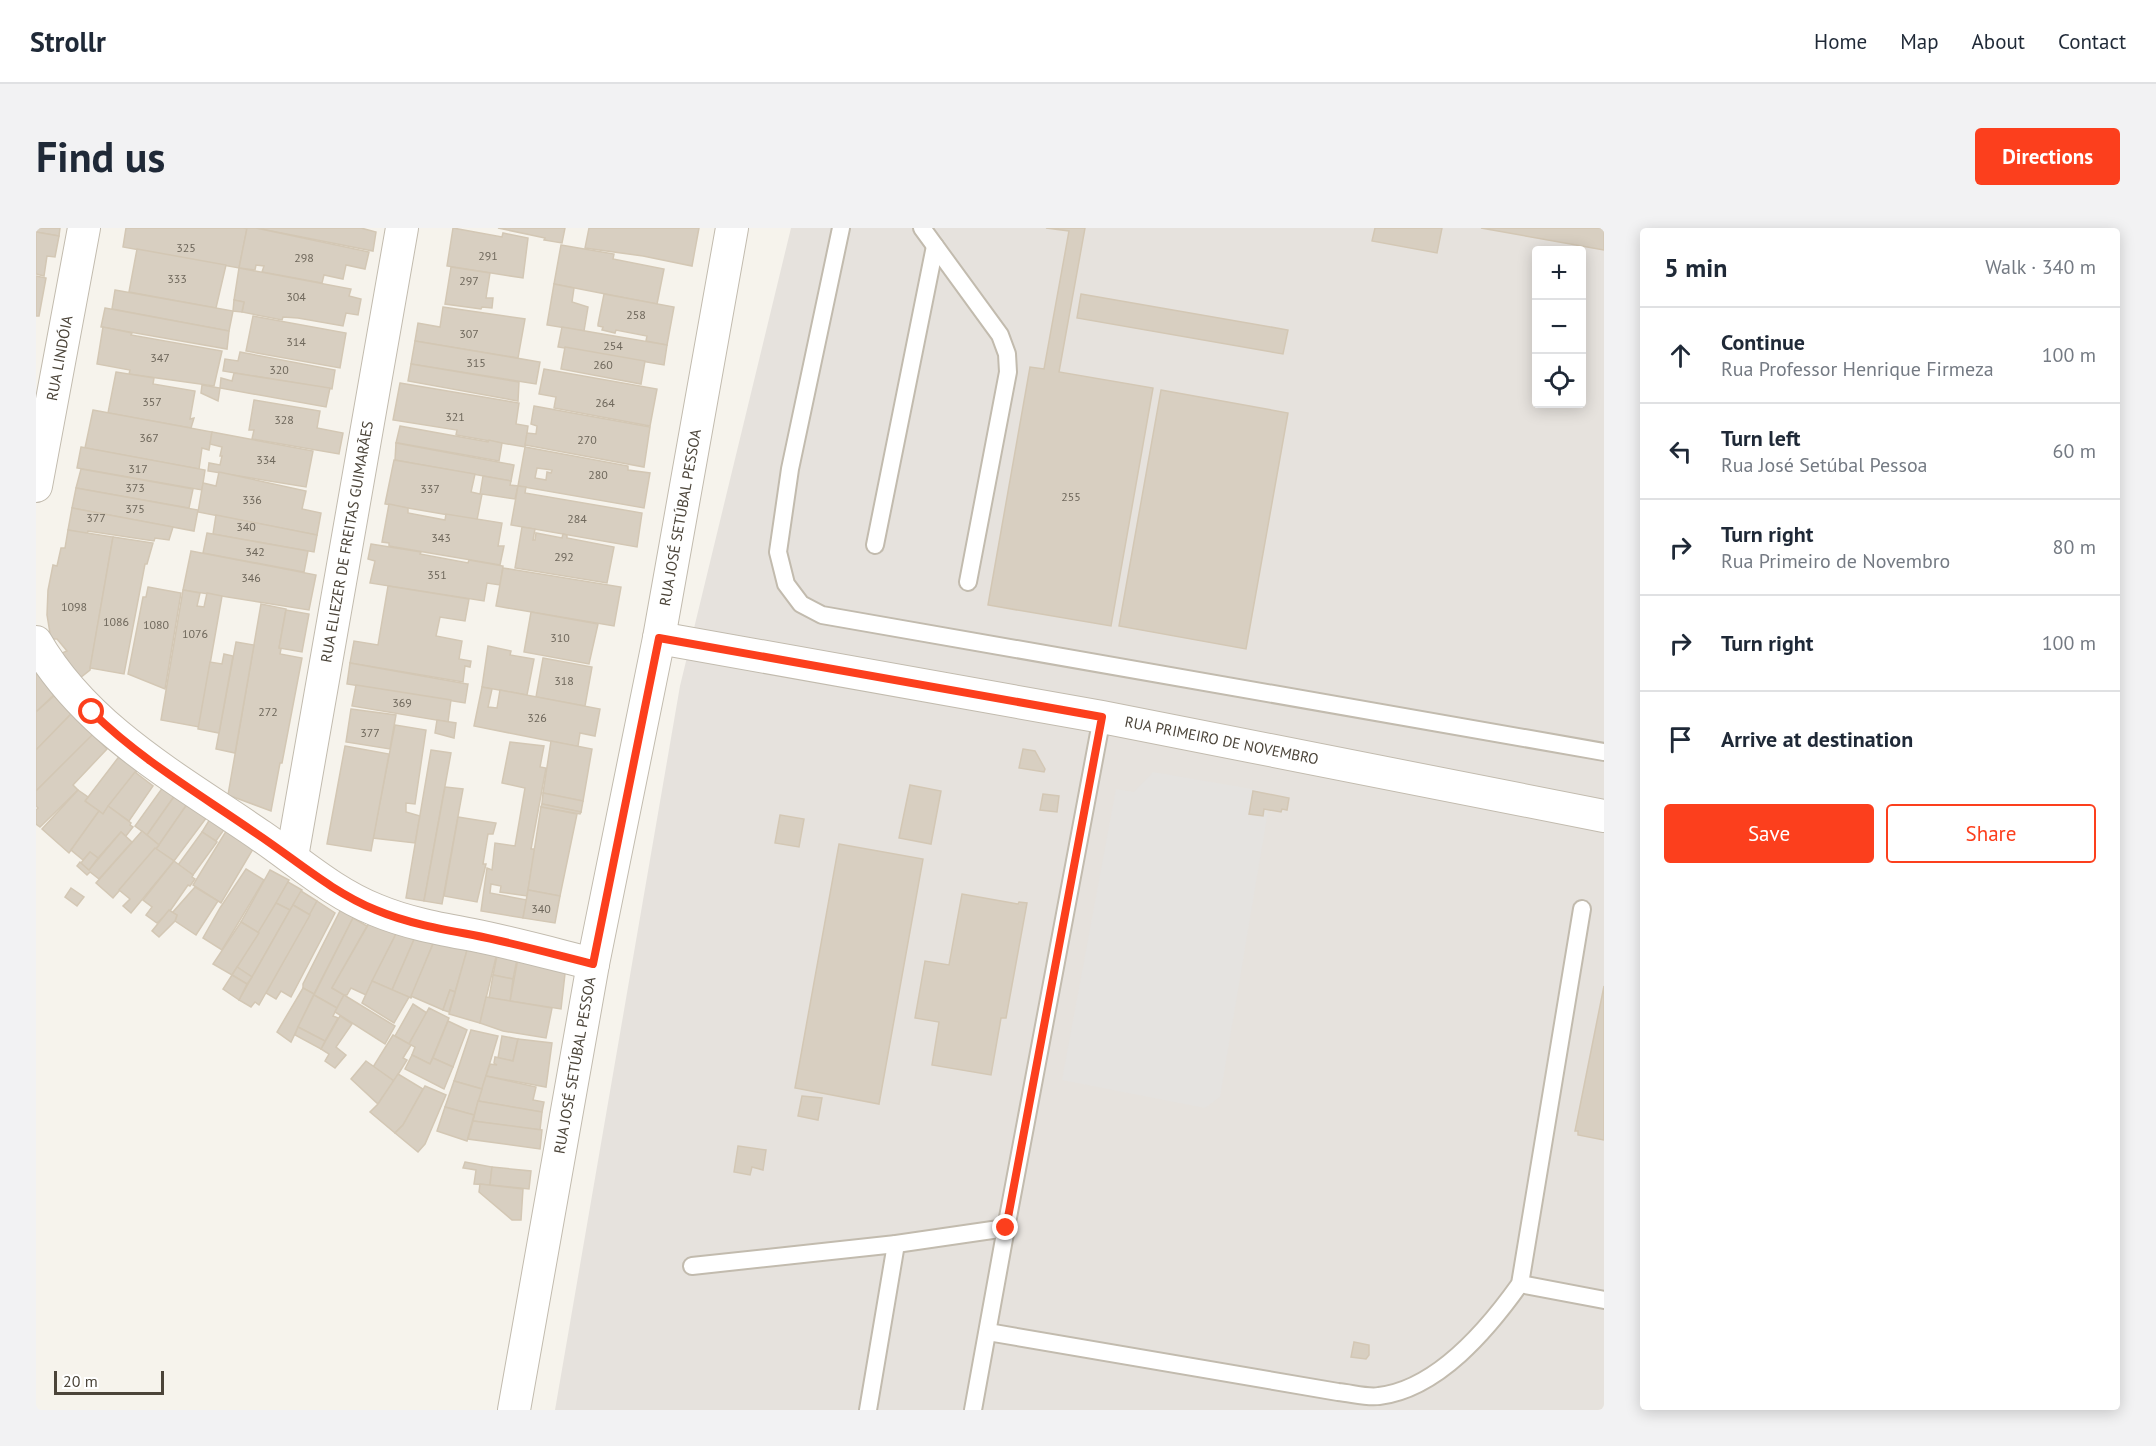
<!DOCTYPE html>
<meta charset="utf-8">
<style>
body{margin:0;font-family:"PT Sans",sans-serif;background:#f2f2f3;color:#1f2937}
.controls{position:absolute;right:18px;top:18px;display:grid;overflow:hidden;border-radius:6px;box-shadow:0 3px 15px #0003}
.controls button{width:54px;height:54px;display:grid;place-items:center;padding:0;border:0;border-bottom:2px solid #e0e1e3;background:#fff;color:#1f2937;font:30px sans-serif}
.scale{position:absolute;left:18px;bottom:15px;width:110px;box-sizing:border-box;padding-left:6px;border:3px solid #4b4439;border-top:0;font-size:16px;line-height:21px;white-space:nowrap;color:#4b4439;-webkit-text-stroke:4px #fff;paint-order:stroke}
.stop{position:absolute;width:18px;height:18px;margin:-14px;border:4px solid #fc3f1d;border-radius:50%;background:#fff}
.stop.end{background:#fc3f1d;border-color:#fff;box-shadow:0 2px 6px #0008}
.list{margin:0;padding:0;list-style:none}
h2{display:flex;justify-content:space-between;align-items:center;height:78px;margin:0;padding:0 24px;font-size:26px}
h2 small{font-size:20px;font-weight:400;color:#747a83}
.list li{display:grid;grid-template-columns:39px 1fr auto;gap:18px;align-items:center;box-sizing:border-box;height:96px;padding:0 24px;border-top:2px solid #e0e1e3}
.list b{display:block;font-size:22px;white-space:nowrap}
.list p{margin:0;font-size:20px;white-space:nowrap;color:#747a83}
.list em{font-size:20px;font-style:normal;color:#747a83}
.actions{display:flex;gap:12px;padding:18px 24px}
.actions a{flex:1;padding:14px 0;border:2px solid #fc3f1d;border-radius:6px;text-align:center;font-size:21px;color:#fc3f1d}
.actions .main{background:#fc3f1d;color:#fff}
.icon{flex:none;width:33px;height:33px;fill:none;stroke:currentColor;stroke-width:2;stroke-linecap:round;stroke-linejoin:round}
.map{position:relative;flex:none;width:1568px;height:1182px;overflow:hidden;border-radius:6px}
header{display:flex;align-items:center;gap:36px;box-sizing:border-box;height:84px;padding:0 30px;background:#fff;border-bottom:2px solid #e0e1e3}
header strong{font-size:28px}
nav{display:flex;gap:33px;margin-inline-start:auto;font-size:21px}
.intro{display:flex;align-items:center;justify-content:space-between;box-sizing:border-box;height:144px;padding:0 36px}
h1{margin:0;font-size:42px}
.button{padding:15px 27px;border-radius:6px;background:#fc3f1d;color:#fff;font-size:21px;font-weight:700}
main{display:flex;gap:36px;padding:0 36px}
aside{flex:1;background:#fff;border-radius:6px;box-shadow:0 3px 15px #0003}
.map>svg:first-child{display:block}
.industrial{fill:#e6e2dd;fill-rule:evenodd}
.parking{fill:#e5e3e0}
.building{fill:#d8cfc1;stroke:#d3c7b4;stroke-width:1.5;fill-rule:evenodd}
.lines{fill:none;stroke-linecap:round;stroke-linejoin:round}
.lane-casing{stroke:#c2bbae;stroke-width:20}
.street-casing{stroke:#c2bbae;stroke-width:34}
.lane{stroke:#fff;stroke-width:16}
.street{stroke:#fff;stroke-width:32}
.route{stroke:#fc3f1d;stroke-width:8}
.labels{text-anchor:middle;stroke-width:4.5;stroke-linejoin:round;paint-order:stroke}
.number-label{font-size:12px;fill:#6e675b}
.street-label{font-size:15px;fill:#4b4439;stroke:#fff}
</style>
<header>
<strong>Strollr</strong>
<nav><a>Home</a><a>Map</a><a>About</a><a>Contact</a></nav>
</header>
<div class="intro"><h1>Find us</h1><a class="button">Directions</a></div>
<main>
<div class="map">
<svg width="1568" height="1182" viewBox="0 0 1568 1182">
<rect width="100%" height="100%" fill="#f6f3ec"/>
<path class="industrial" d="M755,0H1568V1182H519L644,458ZM1500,22H1546V176H1500Z"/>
<polygon class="parking" points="1117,544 1227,563 1226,575 1233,577 1184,869 1169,880 1026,852 1080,561 1098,564"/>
<g class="building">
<polygon points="0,0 24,0 23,8 0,4"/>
<polygon points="90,0 208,0 211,1 203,40 87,19"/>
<polygon points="220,0 325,0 340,4 337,23"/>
<polygon points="220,0 333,24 329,41 310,37 307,51 288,47 286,55 226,44 228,38 220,37 219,42 203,40 211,0"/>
<polygon points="417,0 466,9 467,5 492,10 487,50 411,38"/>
<polygon points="462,0 529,0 526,15 508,12 509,10"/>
<polygon points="553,0 663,0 656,38 607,28 549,20"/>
<polygon points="1010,0 1049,0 1023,144 1117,160 1075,398 952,377 994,139 1008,141 1033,3"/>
<polygon points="1339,0 1406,0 1401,25 1336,13"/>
<polygon points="1445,0 1568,0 1568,22"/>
<polygon points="0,4 23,8 19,29 11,28 8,48 0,46"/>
<polygon points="525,17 578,26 577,31 628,41 621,76 518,56"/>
<polygon points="101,21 190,37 180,80 93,64"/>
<polygon points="415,39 454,45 450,70 457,70 456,80 446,79 445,81 409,76"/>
<polygon points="203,40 315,61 313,68 325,71 322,87 310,85 307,98 262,90 247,89 246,92 206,84 208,74 198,72"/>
<polygon points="0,48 10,50 3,88 0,88"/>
<polygon points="518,56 538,60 536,74 552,79 548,103 511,97"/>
<polygon points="79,62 197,83 193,103 76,81"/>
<polygon points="568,66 638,79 631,117 610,113 611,108 580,102 579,105 566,102 567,99 562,98 562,96"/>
<polygon points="1045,66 1252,102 1247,126 1041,90"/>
<polygon points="198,72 208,74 206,84 197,83"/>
<polygon points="407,79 489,91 482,130 379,113 382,95 404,99"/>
<polygon points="69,80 193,103 191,121 65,99"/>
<polygon points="217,88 310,105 304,140 210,123"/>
<polygon points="67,99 96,105 95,107 186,123 178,158 93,146 94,142 61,136"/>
<polygon points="526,99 631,117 628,137 522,119"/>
<polygon points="379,113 504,134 500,156 375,136"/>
<polygon points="529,119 609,133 605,156 525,141"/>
<polygon points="204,124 299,142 296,161 187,143 189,131 202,133"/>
<polygon points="375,136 483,154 482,173 372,153"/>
<polygon points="508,141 621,161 614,198 518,180 520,169 503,166"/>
<polygon points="80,144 118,150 117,156 159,163 154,191 158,190 155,200 72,185"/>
<polygon points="198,145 294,160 290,179 184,160 185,150 196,153"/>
<polygon points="364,155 483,175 480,196 492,198 489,219 420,207 421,202 357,192"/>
<polygon points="166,157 184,160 182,173 165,165"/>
<polygon points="1125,162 1252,185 1210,421 1083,398"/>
<polygon points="218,172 284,183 281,200 307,205 303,226 216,211 218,202 213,202"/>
<polygon points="498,178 614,199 608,239 489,217 491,205 500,206 501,198 495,196"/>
<polygon points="57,182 176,204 173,222 166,220 163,241 49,220"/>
<polygon points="364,198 452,214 453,212 466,215 463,233 362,215 360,215"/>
<polygon points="176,204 277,223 270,259 172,243 173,235 184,237 186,228 184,228 186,219 174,216"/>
<polygon points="360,215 478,237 475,253 359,232"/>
<polygon points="45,219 169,242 166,262 41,240"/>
<path d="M489,219L592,238V242L614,245L608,280L482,258ZM501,240L516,242L515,245L511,244L510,252L499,250Z"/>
<polygon points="358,232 439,246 435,264 444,266 447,248 475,253 474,257 482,258 479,271 446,266 441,292 349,276"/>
<polygon points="45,241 157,261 153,280 40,260"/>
<polygon points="183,244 270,263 266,281 285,285 281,307 162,284 167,255 180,258"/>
<polygon points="482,258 490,259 489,265 606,285 601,319 475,297"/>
<polygon points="40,260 162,282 158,303 36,280"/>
<polygon points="353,276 372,280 372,285 409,292 410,286 466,295 462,318 468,318 464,337 353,318 353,315 346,314"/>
<polygon points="36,280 137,299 133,312 119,310 118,313 52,303 51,306 32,302"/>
<polygon points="180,287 281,307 278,324 177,306"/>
<polygon points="486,299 499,301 497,312 499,312 500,305 526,310 527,306 531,307 531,310 578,319 571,355 479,340"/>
<polygon points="32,302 77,309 54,442 44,450 26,425 31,423 21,411 15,411 11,387 12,362 17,337 21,338 25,320 29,320"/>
<polygon points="171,305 272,323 268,344 167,325"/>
<polygon points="77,309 117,315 111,336 109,336 88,446 54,440"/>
<polygon points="335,316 385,324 384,326 432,335 433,332 467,338 464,357 451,355 448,373 334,355 339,333 332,331"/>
<polygon points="155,323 280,347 273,382 147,362"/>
<polygon points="467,340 585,359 578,398 460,378"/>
<polygon points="352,358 433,371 429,393 404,389 400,408 426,413 423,431 435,433 434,439 429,438 427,454 314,435 318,413 342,417"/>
<polygon points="112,359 145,365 129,461 92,446 107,369 110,369"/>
<polygon points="147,362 164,365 161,378 168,379 171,365 186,368 163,499 125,492"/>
<polygon points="225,376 250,381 243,420 245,421 244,426 266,430 246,535 244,535 235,583 192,567"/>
<polygon points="250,382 273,386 266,424 243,420"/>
<polygon points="495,384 562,396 553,436 488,424"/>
<polygon points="200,414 218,417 199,525 180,521"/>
<polygon points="452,418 475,423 474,427 498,431 491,467 446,459"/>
<polygon points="188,426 197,428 183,505 162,501 174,434 186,436"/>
<polygon points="507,430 556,439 549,478 500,469"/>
<polygon points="314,435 431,456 432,456 429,475 311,456"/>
<polygon points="7,440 26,459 0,484 0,447"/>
<polygon points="320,457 415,472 412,494 316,478"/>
<polygon points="446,459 456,461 452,479 461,480 464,462 564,481 559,508 544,505 542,518 539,518 438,498"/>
<polygon points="18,468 36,485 0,522 0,484"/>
<polygon points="315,481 360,487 354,521 310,514"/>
<polygon points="36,485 63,501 0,563 0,522"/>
<polygon points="401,492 420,495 418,510 399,505"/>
<polygon points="359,497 390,502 379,576 370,575 370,584 384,588 379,615 337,610"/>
<polygon points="57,506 71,521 37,557 42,562 4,599 0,596 0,582 2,580 0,578 0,563"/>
<polygon points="515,513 556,521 547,573 507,565"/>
<polygon points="474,514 508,518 504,539 510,540 495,621 499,621 491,668 464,664 465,658 455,656 454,665 491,672 487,690 445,683 451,640 456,642 459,615 479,618 489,560 466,555"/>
<polygon points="309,518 353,526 335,623 291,616"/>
<polygon points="987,521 999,523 1009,541 1008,544 983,540"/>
<polygon points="395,522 415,525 388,673 370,670"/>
<polygon points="85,526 104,539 67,586 49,573"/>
<polygon points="99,544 117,558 93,593 72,578"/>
<polygon points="130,555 142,563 111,607 99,598"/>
<polygon points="874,557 905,563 895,616 863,610"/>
<polygon points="409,559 427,561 406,676 388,673"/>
<polygon points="42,562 52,569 49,573 63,583 33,625 6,601"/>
<polygon points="142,563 154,572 123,617 111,607"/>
<polygon points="1217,563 1253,570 1251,582 1246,581 1245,584 1228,581 1227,588 1213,586"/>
<polygon points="507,565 547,573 545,584 506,576"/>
<polygon points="1007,566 1023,568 1021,584 1004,582"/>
<polygon points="154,572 174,585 138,633 120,621"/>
<polygon points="506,576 545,584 544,586 505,579"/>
<polygon points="72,578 95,595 94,597 97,599 90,608 85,604 62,630 54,624 47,632 35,622 63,583 67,586"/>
<polygon points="505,579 541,586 524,668 492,662"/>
<polygon points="177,586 192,596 180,613 166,604"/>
<polygon points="744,587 768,591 763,619 739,615"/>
<polygon points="422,589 460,595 457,606 452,606 447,636 450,636 441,674 408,668"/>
<polygon points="192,600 220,616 185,675 157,657"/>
<polygon points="106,603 123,617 77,670 60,655"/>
<polygon points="85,604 96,614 63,651 54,644 51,647 41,638 44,634 53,642"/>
<polygon points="166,604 181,614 157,647 142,637"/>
<polygon points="803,616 887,631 843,876 759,860"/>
<polygon points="119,620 138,633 95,685 87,678 94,671 83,662"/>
<polygon points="54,624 62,630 53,642 45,635"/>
<polygon points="138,633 157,647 156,649 159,651 154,658 152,657 134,683 121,695 110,687 116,679 107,672"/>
<polygon points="210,641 228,652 186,722 167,710 184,680"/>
<polygon points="234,642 253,652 223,705 205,694"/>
<polygon points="252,654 266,662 254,682 240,675"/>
<polygon points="159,659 182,673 160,707 139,693 141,687 136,685"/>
<polygon points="35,660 48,669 41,678 29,669"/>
<polygon points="492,662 524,668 519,695 487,690"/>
<polygon points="265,663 281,673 274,687 257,677"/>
<polygon points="926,666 982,676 983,674 991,675 970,790 965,790 955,847 896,837 903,794 879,790 889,733 913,737"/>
<polygon points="281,673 299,685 255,769 245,763 240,771 230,765"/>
<polygon points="240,675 254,682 216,749 201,739"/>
<polygon points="257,677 274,687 223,777 219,774 215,779 203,772"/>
<polygon points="305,681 319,686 278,766 267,760 267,756"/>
<polygon points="133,682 141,687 139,693 123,709 116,703"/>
<polygon points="317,690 331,698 296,760 308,767 301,780 278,767"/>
<polygon points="335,692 362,702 330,767 315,760 311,767 308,767 296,760"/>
<polygon points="205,694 223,705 196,747 177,736"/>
<polygon points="362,702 380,707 356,762 336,753"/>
<polygon points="380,707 398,713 375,770 356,762"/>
<polygon points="400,709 433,716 419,764 414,762 407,782 375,768"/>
<polygon points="463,718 483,722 477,751 457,747"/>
<polygon points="431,722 461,725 444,795 413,786"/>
<polygon points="482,730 530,737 525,781 474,773"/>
<polygon points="201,739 216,749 211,756 196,747"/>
<polygon points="196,747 211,756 203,772 187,761"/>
<polygon points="457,747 477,751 474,773 453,770"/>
<polygon points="336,753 373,769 358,795 326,775"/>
<polygon points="1568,758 1568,912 1542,907 1542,903 1539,903"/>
<polygon points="267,760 278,766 255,814 241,804"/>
<polygon points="414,762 419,764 413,784 407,782"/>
<polygon points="278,767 301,780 297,788 302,790 289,813 262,799"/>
<polygon points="308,767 359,798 349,816 299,784"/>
<polygon points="450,769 516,780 510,810 467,803 444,795"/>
<polygon points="377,776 391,785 373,816 359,808"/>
<polygon points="393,780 413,790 394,836 376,827 379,819 373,816"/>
<polygon points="304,788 316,796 300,819 310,827 299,840 289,833 293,826 285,821"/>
<polygon points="412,793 431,802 417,839 397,830"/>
<polygon points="262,799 289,813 285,821 259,807"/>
<polygon points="435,802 462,808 446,861 418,853"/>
<polygon points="357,807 375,817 367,830 371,832 358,853 337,839"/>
<polygon points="466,808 482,811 477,833 462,830"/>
<polygon points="482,811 516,815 510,859 450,848 454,836 461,837 458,835 459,829 477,833"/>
<polygon points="376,827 394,836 397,830 417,839 408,861 369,841"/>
<polygon points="330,833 358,853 342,876 315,851"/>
<polygon points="362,846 387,861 367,897 359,905 334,884 342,876"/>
<polygon points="450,848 500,859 497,872 508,874 506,884 442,873"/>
<polygon points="418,853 446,861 438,887 409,879"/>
<polygon points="389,858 410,867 389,916 382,924 359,905 367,897"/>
<polygon points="766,868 786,870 782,892 762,888"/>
<polygon points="442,873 506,884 504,902 437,893"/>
<polygon points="409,879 438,887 431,913 401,903"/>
<polygon points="437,893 506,902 504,921 432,911"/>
<polygon points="702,918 730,922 727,942 716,939 714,947 698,944"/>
<polygon points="429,934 456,939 454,957 438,956 440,942 427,940"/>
<polygon points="456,939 495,943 493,961 454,957"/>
<polygon points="444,956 487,961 485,992 476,992 443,964"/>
<polygon points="1318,1114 1333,1117 1333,1127 1330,1131 1315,1129"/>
</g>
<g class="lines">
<defs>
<g id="lane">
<polyline points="805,0 754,241 742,324 750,356 765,376 786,387 1568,524"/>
<polyline points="886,0 964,107 971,126 972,144 932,354"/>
<polyline points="839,317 899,18"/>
<polyline points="656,1038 860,1016 970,1000"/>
<polyline points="1484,1056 1568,1072"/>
<path d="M952,1104L1302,1164C1315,1165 1331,1170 1343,1168C1402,1161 1452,1101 1484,1056L1546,681"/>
<polyline points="832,1182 860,1016"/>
<polyline points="937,1182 970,1000 1066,489"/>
</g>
<g id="street">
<path id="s1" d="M0,258L48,0"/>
<path id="s2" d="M623,410L1066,489L1568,588"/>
<path d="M0,414C51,502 144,552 225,608C263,634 297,665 340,682C371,695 404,701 437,707C477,715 517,726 557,736"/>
<path id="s3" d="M256,629L366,0"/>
<path id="s4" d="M478,1182L557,736L623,410L696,0"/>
</g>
</defs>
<use href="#lane" class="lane-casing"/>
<use href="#street" class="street-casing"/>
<use href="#lane" class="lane"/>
<use href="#street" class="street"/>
</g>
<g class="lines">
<path class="route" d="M56,484C105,532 165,567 221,606C260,632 296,664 340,682C371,695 404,701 437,707C477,715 517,726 557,736L623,410L1066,489L970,1000"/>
</g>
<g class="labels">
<g class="number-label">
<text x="150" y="24">325</text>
<text x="452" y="32">291</text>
<text x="268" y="34">298</text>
<text x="141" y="55">333</text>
<text x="433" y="57">297</text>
<text x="260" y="73">304</text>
<text x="600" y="91">258</text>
<text x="433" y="110">307</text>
<text x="260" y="118">314</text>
<text x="577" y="122">254</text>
<text x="124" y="134">347</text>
<text x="440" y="139">315</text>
<text x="567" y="141">260</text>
<text x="243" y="146">320</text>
<text x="116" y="178">357</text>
<text x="569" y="179">264</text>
<text x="419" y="193">321</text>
<text x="248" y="196">328</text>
<text x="113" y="214">367</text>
<text x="551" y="216">270</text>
<text x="230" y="236">334</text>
<text x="102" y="245">317</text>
<text x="562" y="251">280</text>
<text x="99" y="264">373</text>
<text x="394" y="265">337</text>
<text x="1035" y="273">255</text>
<text x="216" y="276">336</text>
<text x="99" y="285">375</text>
<text x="60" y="294">377</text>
<text x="541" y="295">284</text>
<text x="210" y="303">340</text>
<text x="405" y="314">343</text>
<text x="219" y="328">342</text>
<text x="528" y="333">292</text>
<text x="401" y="351">351</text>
<text x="215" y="354">346</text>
<text x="38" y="383">1098</text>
<text x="80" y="398">1086</text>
<text x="120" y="401">1080</text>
<text x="159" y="410">1076</text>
<text x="524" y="414">310</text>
<text x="528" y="457">318</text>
<text x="366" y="479">369</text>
<text x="232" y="488">272</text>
<text x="501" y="494">326</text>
<text x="334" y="509">377</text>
<text x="505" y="685">340</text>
</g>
<g class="street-label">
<text dy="5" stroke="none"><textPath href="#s1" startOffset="130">RUA LINDÓIA</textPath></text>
<text dy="5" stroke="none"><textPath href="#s4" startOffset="908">RUA JOSÉ SETÚBAL PESSOA</textPath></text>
<text dy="5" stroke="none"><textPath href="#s3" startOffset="320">RUA ELIEZER DE FREITAS GUIMARÃES</textPath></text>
<text dy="5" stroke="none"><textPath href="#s2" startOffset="572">RUA PRIMEIRO DE NOVEMBRO</textPath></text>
<text dy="5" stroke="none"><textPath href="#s4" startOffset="350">RUA JOSÉ SETÚBAL PESSOA</textPath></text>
</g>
</g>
</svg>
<div class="controls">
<button>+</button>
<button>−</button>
<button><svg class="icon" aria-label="locate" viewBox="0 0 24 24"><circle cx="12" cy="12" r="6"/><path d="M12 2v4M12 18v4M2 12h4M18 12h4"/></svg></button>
</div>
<div class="scale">20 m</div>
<div class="stop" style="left:56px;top:484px"></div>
<div class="stop end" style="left:970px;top:1000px"></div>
</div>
<aside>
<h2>5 min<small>Walk · 340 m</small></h2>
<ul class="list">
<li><svg class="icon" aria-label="ahead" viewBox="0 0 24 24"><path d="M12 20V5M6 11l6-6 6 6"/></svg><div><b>Continue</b><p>Rua Professor Henrique Firmeza</p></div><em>100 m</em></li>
<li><svg class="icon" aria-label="left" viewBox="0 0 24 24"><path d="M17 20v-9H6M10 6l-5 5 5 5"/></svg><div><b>Turn left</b><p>Rua José Setúbal Pessoa</p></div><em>60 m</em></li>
<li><svg class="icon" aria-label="right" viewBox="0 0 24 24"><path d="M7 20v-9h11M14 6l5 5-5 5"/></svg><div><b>Turn right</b><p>Rua Primeiro de Novembro</p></div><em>80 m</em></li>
<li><svg class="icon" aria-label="right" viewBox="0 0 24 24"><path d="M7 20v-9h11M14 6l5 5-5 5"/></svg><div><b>Turn right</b></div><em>100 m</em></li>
<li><svg class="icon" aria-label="arrive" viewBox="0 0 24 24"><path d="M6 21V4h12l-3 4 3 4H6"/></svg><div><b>Arrive at destination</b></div></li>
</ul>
<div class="actions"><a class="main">Save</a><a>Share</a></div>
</aside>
</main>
